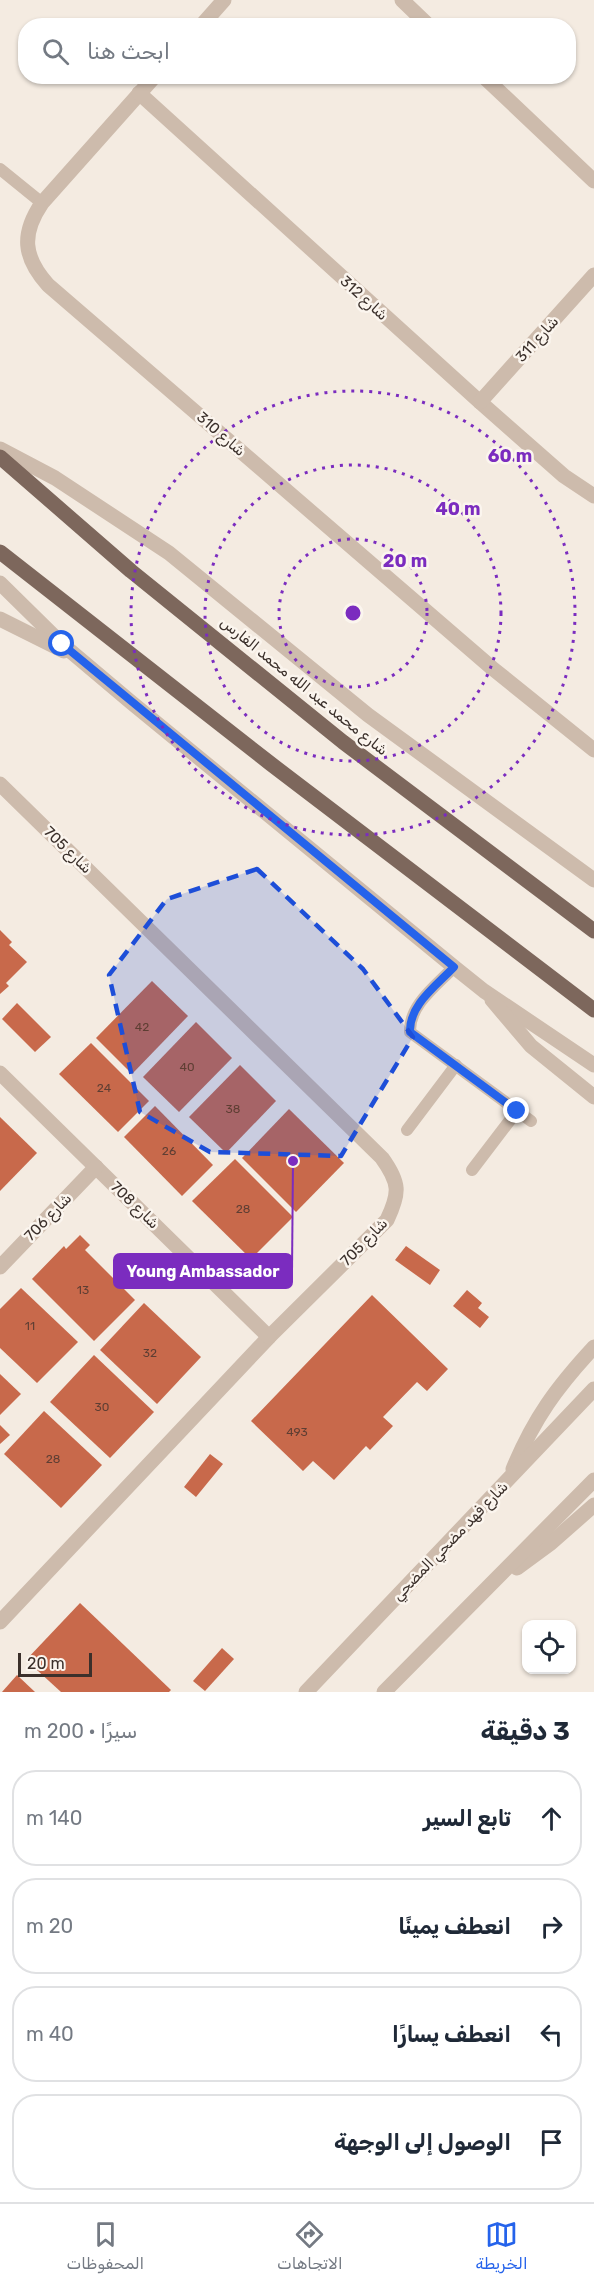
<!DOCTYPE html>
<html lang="ar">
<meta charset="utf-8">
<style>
body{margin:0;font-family:Rubik,"Noto Sans Arabic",sans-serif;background:#f2f2f3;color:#1f2937;direction:rtl}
.controls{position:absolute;right:18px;bottom:18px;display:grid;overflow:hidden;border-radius:12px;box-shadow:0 2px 4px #0004}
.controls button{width:54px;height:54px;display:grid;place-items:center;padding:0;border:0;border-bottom:2px solid #e0e1e3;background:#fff;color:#1f2937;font:30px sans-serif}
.scale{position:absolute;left:18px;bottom:15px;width:74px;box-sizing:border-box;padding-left:6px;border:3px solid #3b302b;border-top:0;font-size:16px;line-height:21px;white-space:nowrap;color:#3b302b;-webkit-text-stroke:4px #fbf5ee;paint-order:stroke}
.stop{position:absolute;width:18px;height:18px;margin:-14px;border:4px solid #2563eb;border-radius:50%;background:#fff}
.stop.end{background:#2563eb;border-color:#fff;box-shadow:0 2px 6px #0008}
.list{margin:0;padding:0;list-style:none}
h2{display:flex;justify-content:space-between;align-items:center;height:78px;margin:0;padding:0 24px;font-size:26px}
h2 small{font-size:20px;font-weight:400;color:#747a83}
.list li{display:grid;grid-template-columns:39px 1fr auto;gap:18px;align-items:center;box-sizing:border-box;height:96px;margin:0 12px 12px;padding:0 12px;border:2px solid #e0e1e3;border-radius:24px}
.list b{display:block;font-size:22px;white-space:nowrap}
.list em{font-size:20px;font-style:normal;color:#747a83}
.icon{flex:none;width:33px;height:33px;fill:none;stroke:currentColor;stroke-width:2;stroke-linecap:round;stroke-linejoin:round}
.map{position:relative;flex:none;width:594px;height:1692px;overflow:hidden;direction:ltr}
.search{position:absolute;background:#fff;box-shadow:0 2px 4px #0004;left:18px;right:18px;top:18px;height:66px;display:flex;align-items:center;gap:15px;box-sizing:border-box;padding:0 21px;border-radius:24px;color:#747a83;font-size:22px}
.sheet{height:510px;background:#fff}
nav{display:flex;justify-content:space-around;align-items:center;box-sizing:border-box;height:84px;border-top:2px solid #e0e1e3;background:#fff;font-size:16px;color:#747a83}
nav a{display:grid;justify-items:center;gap:3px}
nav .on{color:#2563eb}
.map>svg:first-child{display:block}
.building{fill:#c8694b}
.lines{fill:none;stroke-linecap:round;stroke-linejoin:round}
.service{stroke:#cdbbac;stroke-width:12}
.minor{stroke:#cdbbac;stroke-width:15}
.tertiary{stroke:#cdbbac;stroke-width:15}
.primary{stroke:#7d675c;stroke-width:15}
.route{stroke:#2563eb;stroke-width:8}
.marked{fill:#1d4ed8;fill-opacity:0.2;stroke:#1d4ed8;stroke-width:4.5;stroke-dasharray:12 8;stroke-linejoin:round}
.ring{fill:none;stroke:#7b2cbf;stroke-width:3;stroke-dasharray:3 6}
.labels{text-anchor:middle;stroke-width:5;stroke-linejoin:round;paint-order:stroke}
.number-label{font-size:12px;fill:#5e3e33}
.street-label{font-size:15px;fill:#3b302b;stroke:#fbf5ee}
.centre{fill:#7b2cbf;stroke:#fbf5ee;stroke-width:3}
.ring-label{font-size:18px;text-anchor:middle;font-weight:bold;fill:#7b2cbf;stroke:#fbf5ee;stroke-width:5;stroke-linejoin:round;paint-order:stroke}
.leader{fill:none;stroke:#7b2cbf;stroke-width:2}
.callout-dot{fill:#7b2cbf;stroke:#fbf5ee;stroke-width:2}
.callout{fill:#7b2cbf;stroke:#7b2cbf;stroke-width:2}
.callout-label{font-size:16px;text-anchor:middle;font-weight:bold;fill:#fff}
</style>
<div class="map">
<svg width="594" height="1692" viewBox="0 0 594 1692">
<rect width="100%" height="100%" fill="#f4ebe1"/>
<g class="building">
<polygon points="0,930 12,942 9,945 27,962 6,983 9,986 0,994"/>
<polygon points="152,981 188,1016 132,1074 96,1038"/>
<polygon points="17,1003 51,1037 35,1052 2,1019"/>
<polygon points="196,1022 232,1058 179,1112 143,1077"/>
<polygon points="91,1043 149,1101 118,1132 59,1074"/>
<polygon points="240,1065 276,1101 226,1153 189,1117"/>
<polygon points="155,1106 213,1165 182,1196 124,1137"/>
<polygon points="289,1109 344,1163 296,1212 242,1158"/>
<polygon points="0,1117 37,1153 0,1191"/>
<polygon points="235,1159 293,1217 251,1259 192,1201"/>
<polygon points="80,1235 90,1245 85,1250 135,1300 94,1341 32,1279 64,1246 66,1249"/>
<polygon points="406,1246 440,1270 430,1285 395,1260"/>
<polygon points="21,1288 78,1342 37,1383 0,1348 0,1309"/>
<polygon points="467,1290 482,1303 478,1308 489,1317 480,1328 453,1306"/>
<polygon points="372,1295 448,1369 427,1391 417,1382 383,1417 393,1426 370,1450 366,1446 334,1480 313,1461 303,1471 251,1421"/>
<polygon points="144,1303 201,1357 157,1404 100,1350"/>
<polygon points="94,1355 154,1412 110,1458 50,1402"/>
<polygon points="0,1374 21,1394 0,1415"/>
<polygon points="44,1411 102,1465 61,1508 4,1454"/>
<polygon points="0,1425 10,1435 0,1444"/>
<polygon points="210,1454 223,1464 196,1497 184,1487"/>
<polygon points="80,1603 171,1690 169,1692 61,1692 26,1660"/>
<polygon points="222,1648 234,1659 205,1691 193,1681"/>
<polygon points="17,1675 35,1692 2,1692"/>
</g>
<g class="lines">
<g class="service">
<polyline points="0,169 42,203"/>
<path d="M454,967C436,986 409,1005 410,1032L531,1121"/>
<polyline points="407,1130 456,1065"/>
<polyline points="472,1170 517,1111"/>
</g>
<g class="minor">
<polyline points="402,0 429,26"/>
<polyline points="201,26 224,0"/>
<path d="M155,76L42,203C21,234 23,257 48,285L492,668L594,750"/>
<polyline points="483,76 594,181"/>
<polyline points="139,93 480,402 564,476 594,496"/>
<polyline points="480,402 594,275"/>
<path d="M0,784L382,1158C400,1183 400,1193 387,1220L269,1337L0,1622"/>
<polyline points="0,1073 269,1337"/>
<polyline points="0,1267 96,1167"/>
</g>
<g class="tertiary">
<polyline points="0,449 55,478 169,553 368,715 594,880"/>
<polyline points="0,583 62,644 132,703 454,967 484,991 594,1065"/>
<polyline points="0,619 64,651"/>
<polyline points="492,1000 531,1046 594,1097"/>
<path d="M513,1469C534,1418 557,1387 594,1347"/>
<polyline points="517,1568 551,1543 594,1505"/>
<polyline points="306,1692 594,1389"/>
<polyline points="384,1692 594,1480"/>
</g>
<g class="primary">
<polyline points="0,457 131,571 343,742 594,931"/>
<polyline points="0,552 271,764 594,1010"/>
</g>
</g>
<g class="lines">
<path class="route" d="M62,644L454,967C436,986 409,1005 410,1032L517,1111"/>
</g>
<path class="marked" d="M257,869L363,969L413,1037L341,1156L210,1152L140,1112L109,975L167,899Z"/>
<g class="ring">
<circle cx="353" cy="613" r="74"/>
<circle cx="353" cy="613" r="148"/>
<circle cx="353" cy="613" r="222"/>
</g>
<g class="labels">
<g class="number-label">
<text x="142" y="1031">42</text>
<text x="187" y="1071">40</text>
<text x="104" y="1092">24</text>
<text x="233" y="1113">38</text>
<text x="169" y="1155">26</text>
<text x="243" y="1213">28</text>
<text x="83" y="1294">13</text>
<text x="30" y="1330">11</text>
<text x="150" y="1357">32</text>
<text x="102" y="1411">30</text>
<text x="297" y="1436">493</text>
<text x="53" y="1463">28</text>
</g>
<g class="street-label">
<text transform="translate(364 298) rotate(42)" y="5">شارع 312</text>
<text transform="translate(537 339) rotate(-48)" y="5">شارع 311</text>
<text transform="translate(221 434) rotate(41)" y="5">شارع 310</text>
<text transform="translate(304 686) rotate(39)" y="5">شارع محمد عبد الله محمد الفارس</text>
<text transform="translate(68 850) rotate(44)" y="5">شارع 705</text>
<text transform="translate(135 1205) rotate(44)" y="5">شارع 708</text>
<text transform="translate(48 1217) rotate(-46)" y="5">شارع 706</text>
<text transform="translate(364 1242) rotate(-46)" y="5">شارع 705</text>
<text transform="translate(450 1541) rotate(-46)" y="5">شارع فهد مضحي المضحي</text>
</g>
</g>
<circle cx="353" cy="613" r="9" class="centre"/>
<g class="ring-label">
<text x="510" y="462">60 m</text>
<text x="458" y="515">40 m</text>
<text x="405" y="567">20 m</text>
</g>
<path class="leader" d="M293 1161L292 1271"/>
<circle class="callout-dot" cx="293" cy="1161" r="6"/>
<rect class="callout" x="114" y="1254" width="178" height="34" rx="6"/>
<g class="callout-label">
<text x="203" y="1277">Young Ambassador</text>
</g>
</svg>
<div class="controls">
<button><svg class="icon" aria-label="locate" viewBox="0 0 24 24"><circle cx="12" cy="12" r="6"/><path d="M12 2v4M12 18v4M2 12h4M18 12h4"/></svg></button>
</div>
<div class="scale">20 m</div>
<div class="stop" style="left:62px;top:644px"></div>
<div class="stop end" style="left:517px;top:1111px"></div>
<div class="search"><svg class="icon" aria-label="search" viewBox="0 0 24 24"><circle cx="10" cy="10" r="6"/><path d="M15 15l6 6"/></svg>ابحث هنا</div>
</div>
<section class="sheet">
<h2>3 دقيقة<small>سيرًا · 200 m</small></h2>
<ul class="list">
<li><svg class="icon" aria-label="ahead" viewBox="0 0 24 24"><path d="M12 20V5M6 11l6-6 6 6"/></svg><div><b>تابع السير</b></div><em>140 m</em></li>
<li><svg class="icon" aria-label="right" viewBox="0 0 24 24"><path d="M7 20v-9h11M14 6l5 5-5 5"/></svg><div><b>انعطف يمينًا</b></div><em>20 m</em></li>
<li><svg class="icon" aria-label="left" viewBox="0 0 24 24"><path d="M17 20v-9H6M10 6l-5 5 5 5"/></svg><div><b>انعطف يسارًا</b></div><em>40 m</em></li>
<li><svg class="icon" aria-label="arrive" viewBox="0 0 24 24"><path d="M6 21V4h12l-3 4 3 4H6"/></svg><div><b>الوصول إلى الوجهة</b></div></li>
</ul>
</section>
<nav>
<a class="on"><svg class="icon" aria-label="map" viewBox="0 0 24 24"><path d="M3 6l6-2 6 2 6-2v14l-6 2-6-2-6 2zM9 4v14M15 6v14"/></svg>الخريطة</a>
<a><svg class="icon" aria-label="directions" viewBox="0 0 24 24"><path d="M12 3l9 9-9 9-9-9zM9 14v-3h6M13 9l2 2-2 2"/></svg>الاتجاهات</a>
<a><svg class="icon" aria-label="saved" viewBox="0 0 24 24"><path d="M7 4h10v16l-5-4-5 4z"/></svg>المحفوظات</a>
</nav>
